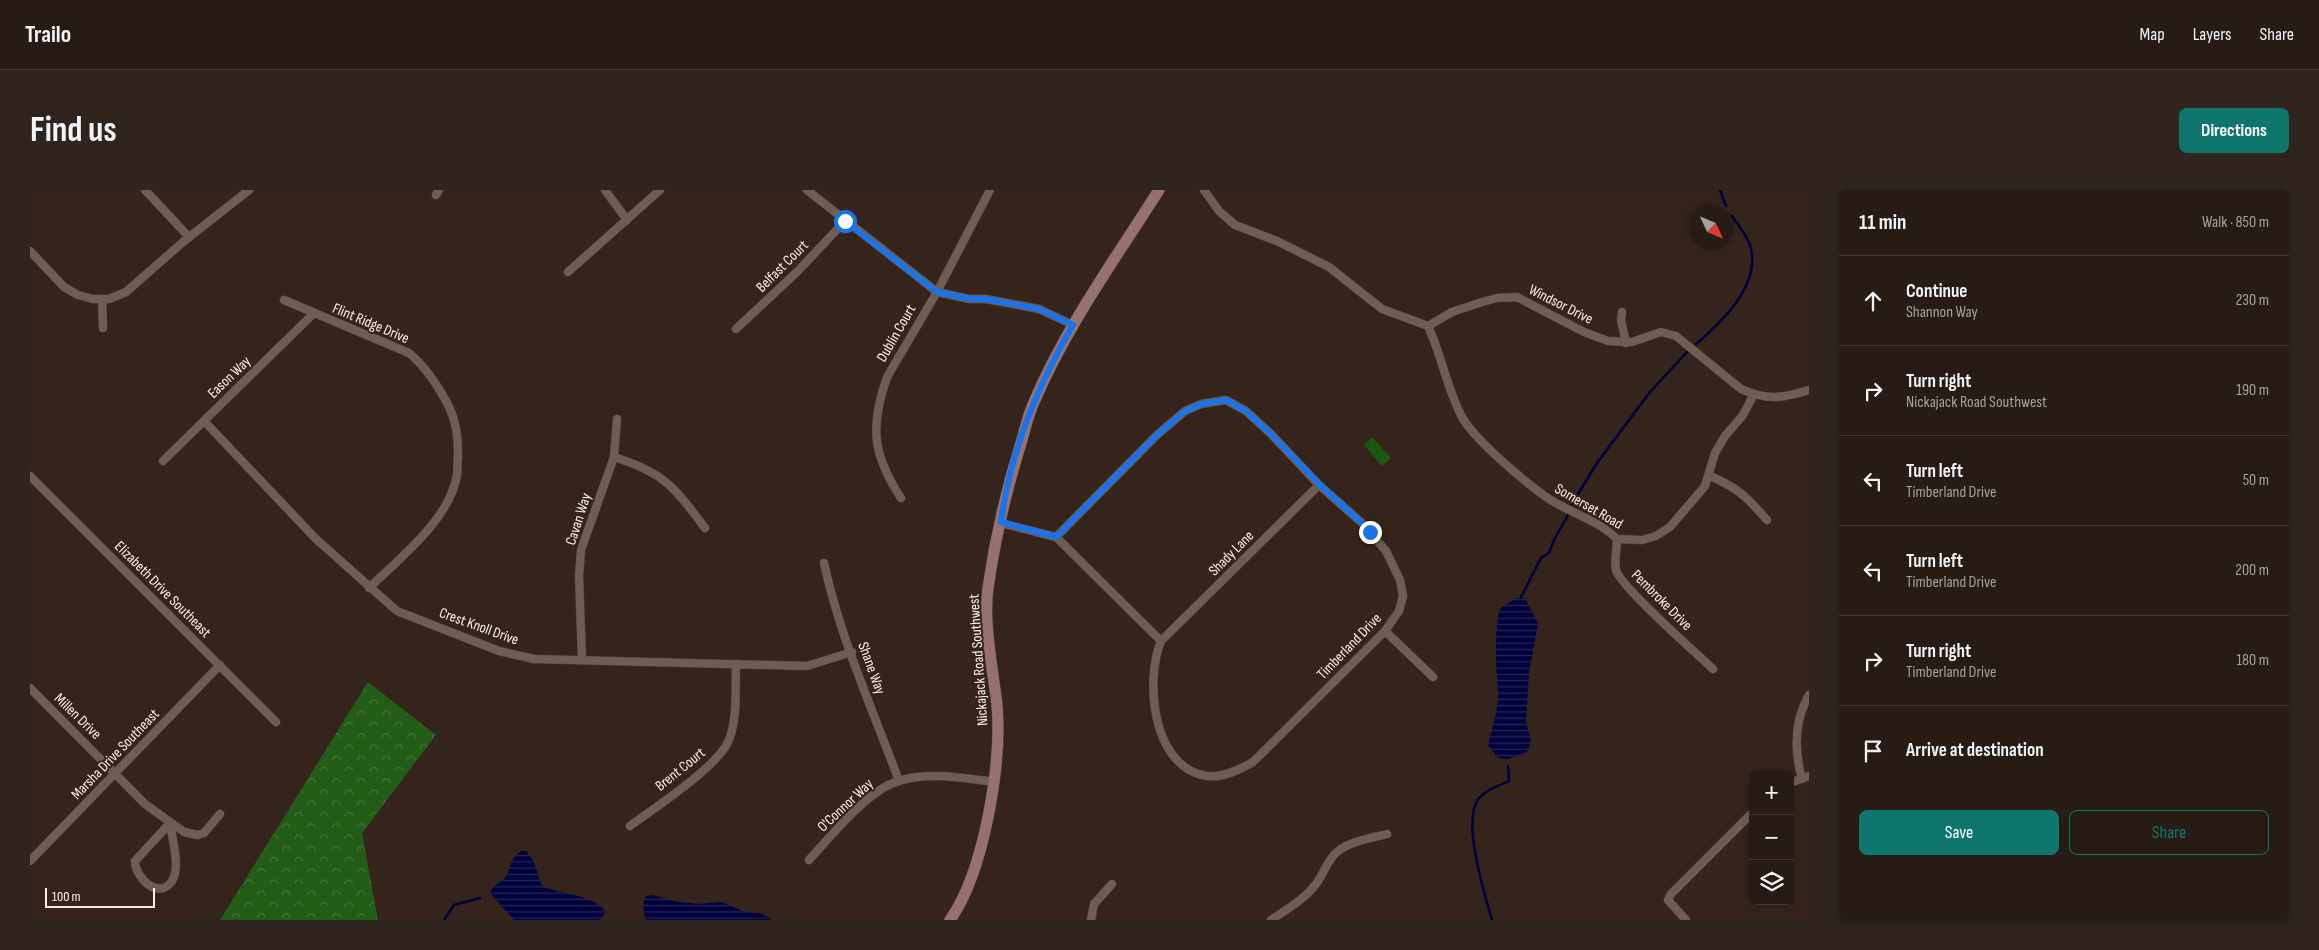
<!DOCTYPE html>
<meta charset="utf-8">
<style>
body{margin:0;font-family:"Sofia Sans Condensed",sans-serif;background:#2f241e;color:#f1f3f6}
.controls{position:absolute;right:15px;bottom:15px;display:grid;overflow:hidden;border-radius:8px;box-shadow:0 2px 8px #0003}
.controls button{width:45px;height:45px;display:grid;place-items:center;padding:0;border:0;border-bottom:1px solid #433934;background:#271b15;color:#f1f3f6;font:25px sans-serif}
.compass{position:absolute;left:1659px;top:15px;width:45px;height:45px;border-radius:50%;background:#271b15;box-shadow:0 2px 8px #0003;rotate:134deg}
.scale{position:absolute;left:15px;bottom:12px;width:110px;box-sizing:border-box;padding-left:5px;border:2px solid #faeee9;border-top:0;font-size:14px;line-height:18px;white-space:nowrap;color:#faeee9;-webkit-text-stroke:4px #34241c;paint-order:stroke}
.stop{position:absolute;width:15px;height:15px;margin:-11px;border:4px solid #1a73e8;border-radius:50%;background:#fff}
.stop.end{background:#1a73e8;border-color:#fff;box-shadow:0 1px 5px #0008}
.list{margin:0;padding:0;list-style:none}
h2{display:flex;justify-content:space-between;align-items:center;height:65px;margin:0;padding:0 20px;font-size:21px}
h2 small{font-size:16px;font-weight:400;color:#a4a1a0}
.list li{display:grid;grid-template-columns:32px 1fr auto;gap:15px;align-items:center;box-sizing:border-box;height:90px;padding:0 20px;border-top:1px solid #433934}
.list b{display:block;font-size:19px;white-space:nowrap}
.list p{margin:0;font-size:16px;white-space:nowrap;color:#a4a1a0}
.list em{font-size:16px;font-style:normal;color:#a4a1a0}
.actions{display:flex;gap:10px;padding:15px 20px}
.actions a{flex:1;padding:11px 0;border:1px solid #0f766e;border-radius:8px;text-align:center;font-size:18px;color:#0f766e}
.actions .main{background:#0f766e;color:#fff}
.icon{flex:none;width:28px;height:28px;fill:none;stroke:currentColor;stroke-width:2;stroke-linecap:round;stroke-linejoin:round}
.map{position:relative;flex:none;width:1779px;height:730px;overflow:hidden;border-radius:8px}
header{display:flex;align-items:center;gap:30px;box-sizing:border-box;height:70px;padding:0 25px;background:#271b15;border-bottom:1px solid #433934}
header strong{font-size:24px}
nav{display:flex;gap:28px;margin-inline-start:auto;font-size:18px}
.intro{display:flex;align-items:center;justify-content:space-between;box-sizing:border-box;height:120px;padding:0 30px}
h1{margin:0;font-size:35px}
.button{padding:12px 22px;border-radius:8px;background:#0f766e;color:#fff;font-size:18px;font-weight:700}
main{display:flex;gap:30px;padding:0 30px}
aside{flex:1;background:#271b15;border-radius:8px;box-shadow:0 2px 8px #0003}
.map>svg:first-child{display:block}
.forest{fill:url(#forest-crowns)}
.pitch{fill:#1d5712}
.water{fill:url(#water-rules)}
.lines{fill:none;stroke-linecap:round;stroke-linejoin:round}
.stream{stroke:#00003d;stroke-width:2.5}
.street-casing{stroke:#51433c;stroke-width:9}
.secondary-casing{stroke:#51433c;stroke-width:12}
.street{stroke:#6f5c54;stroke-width:8}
.secondary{stroke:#977171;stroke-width:11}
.route{stroke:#1a73e8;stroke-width:6}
.labels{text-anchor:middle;stroke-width:4;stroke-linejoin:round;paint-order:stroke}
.street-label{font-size:15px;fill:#faeee9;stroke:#34241c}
</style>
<header>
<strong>Trailo</strong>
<nav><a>Map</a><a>Layers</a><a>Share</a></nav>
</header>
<div class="intro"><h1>Find us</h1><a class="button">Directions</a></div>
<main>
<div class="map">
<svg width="1779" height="730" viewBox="0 0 1779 730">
<defs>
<pattern id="forest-crowns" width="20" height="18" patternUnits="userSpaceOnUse" patternTransform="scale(1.25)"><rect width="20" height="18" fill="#225c17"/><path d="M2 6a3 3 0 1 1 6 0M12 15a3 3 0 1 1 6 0" fill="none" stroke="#437439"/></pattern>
<pattern id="water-rules" width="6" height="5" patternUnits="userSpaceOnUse" patternTransform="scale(1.25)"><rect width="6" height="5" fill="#00003d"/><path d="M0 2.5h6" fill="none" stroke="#262659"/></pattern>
</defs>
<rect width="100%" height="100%" fill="#34241c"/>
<polygon class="forest" points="338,492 406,545 332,643 348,730 190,730"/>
<polygon class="pitch" points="1342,247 1361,268 1352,276 1334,255"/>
<g class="water">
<path d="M1487,408H1495L1508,433L1499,483L1496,532L1501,552L1497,562L1478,569L1468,568L1458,555C1462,538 1469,519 1468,502C1466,475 1464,448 1469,421L1472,417Z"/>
<path d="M491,661H496L503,670L512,696C532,705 562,704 575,721L574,725L569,730H484L460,703C462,695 469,694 474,689C482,681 477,671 491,661Z"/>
<path d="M623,705L643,711L668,714L692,712L715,722L729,723L739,727L741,730H616C613,721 612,714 616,706Z"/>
</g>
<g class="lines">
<g class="stream">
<polyline points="1690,0 1696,16"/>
<path d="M1666,154C1693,131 1732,94 1720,55C1716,44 1708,35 1702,26"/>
<polyline points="1542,314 1567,273 1620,202 1657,162"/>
<polyline points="1491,407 1511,368 1519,363 1524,350 1538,325"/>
<polyline points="414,730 424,715 450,708"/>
<path d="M1462,730C1455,705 1431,630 1449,608C1457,599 1468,596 1479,591L1478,576"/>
</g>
<defs>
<g id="street">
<polyline points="115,0 159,47"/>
<polyline points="575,0 597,30"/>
<polyline points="777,0 907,102 939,109 956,109 1009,119 1043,135"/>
<path d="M1174,0L1189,21L1205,35L1247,51L1299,77L1352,119L1398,136L1422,122L1452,112L1467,108L1487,107L1554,142L1578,151L1602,152L1631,142L1646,146L1711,199C1738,211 1752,208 1779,200"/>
<polyline points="406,5 409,0"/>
<polyline points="0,61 34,97 48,105 63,109 79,109 96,102 153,52 219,0"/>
<polyline points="538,82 630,0"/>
<polyline points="72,109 73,138"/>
<path d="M254,110L379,163C395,176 406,193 416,211C426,229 428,245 428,266C427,272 428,279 427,285C420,329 370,368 339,398"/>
<polyline points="1592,122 1591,130 1596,153"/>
<path d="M1398,136C1411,164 1417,198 1431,225C1442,248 1494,291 1516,307C1539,323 1567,329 1587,349L1612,350L1626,346L1640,337L1675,296L1685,263L1695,246L1713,225L1724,204"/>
<polyline points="706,139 767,82 815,31"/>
<polyline points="174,231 286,349 367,421 469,461 504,469 777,476 822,462"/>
<path d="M584,267C635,283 644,297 675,338"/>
<polyline points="133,271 284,123"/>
<polyline points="0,286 246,532"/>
<path d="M1680,286C1708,298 1717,307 1737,330"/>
<path d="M871,308C842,264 840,236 857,187L907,102L960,0"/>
<path d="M971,333L1026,347L1127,245L1155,221L1171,214L1196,210L1216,221L1240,243L1289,295L1332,333L1356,361L1370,390L1373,406L1369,421L1355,441L1223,572C1209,580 1189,590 1172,585C1122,573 1115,490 1131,451L1289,295"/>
<polyline points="1026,347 1131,451"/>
<path d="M1587,349C1587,359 1584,371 1586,380C1590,396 1666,463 1683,479"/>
<path d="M794,373C810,448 843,520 869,591"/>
<polyline points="1355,441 1403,487"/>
<polyline points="552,470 549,386 551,360 584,267 587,229"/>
<polyline points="0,498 115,614 154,642 168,645 174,643 190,624"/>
<path d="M1772,589C1764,560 1764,531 1779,505"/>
<polyline points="1760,593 1779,586"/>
<path d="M140,633C142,649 151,677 142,691C128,711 105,687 105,671Z"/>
<path d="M600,636C624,618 688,577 699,550C708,526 705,499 706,474"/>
<path d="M779,670C800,647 835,604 863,593C894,580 933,588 965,592"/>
<polyline points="0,671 190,475"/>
<polyline points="1061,730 1064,714 1082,694"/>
<path d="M1241,730C1257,719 1274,710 1286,694C1294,684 1297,670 1307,662C1320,651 1342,648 1357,644"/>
<polyline points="1656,730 1638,710 1641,704 1723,622"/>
</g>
<path id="secondary" d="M920,730C954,682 972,574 967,515C963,480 953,432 958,398C965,349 976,301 991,253C995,240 998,225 1004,212C1036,137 1085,69 1129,0"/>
</defs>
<use href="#street" class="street-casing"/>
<use href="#secondary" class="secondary-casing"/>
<use href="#street" class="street"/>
<use href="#secondary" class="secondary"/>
</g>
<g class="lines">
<path class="route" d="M815,31L907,102L940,109H956L1009,119L1043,135C1008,195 980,263 971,332L1026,347L1127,245L1155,221L1172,214L1196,210L1216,221L1240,243L1289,294L1332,333L1340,342"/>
</g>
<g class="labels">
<g class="street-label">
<text transform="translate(752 76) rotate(-45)" y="5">Belfast Court</text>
<text transform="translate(1531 114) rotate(27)" y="5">Windsor Drive</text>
<text transform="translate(341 133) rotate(23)" y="5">Flint Ridge Drive</text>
<text transform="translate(866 143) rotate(-60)" y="5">Dublin Court</text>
<text transform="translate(199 187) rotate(-44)" y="5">Eason Way</text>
<text transform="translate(1559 316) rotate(30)" y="5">Somerset Road</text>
<text transform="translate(548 329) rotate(-72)" y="5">Cavan Way</text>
<text transform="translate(1201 363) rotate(-45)" y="5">Shady Lane</text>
<text transform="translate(133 399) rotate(45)" y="5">Elizabeth Drive Southeast</text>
<text transform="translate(1632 410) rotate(45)" y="5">Pembroke Drive</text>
<text transform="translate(449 436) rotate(20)" y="5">Crest Knoll Drive</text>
<text transform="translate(1319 456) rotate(-46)" y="5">Timberland Drive</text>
<text transform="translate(948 470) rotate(-94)" y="5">Nickajack Road Southwest</text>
<text transform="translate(842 478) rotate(70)" y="5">Shane Way</text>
<text transform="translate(48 526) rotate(44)" y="5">Millen Drive</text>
<text transform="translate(85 564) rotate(-46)" y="5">Marsha Drive Southeast</text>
<text transform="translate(650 579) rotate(-39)" y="5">Brent Court</text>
<text transform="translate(815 615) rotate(-43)" y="5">O'Connor Way</text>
</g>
</g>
</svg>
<div class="controls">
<button>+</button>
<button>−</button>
<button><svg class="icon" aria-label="layers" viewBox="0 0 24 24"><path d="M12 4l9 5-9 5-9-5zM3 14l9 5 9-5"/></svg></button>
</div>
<svg class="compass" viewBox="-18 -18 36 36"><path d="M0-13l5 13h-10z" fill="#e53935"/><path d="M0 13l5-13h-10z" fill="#a4a1a0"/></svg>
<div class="scale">100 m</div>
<div class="stop" style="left:815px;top:31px"></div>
<div class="stop end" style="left:1340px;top:342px"></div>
</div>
<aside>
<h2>11 min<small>Walk · 850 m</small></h2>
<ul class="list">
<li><svg class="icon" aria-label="ahead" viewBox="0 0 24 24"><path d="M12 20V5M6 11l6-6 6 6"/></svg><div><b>Continue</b><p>Shannon Way</p></div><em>230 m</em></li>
<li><svg class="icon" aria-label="right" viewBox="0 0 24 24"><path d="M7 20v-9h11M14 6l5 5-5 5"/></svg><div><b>Turn right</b><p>Nickajack Road Southwest</p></div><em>190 m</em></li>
<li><svg class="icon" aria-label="left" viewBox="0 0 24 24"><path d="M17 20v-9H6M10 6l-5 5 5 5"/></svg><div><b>Turn left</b><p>Timberland Drive</p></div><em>50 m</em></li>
<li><svg class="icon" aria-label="left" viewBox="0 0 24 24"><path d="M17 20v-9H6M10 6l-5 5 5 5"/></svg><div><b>Turn left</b><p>Timberland Drive</p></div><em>200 m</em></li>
<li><svg class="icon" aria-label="right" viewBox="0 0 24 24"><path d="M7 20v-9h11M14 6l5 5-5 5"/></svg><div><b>Turn right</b><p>Timberland Drive</p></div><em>180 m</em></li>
<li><svg class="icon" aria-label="arrive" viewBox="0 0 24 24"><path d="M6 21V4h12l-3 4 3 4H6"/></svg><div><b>Arrive at destination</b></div></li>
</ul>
<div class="actions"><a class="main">Save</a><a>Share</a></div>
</aside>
</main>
